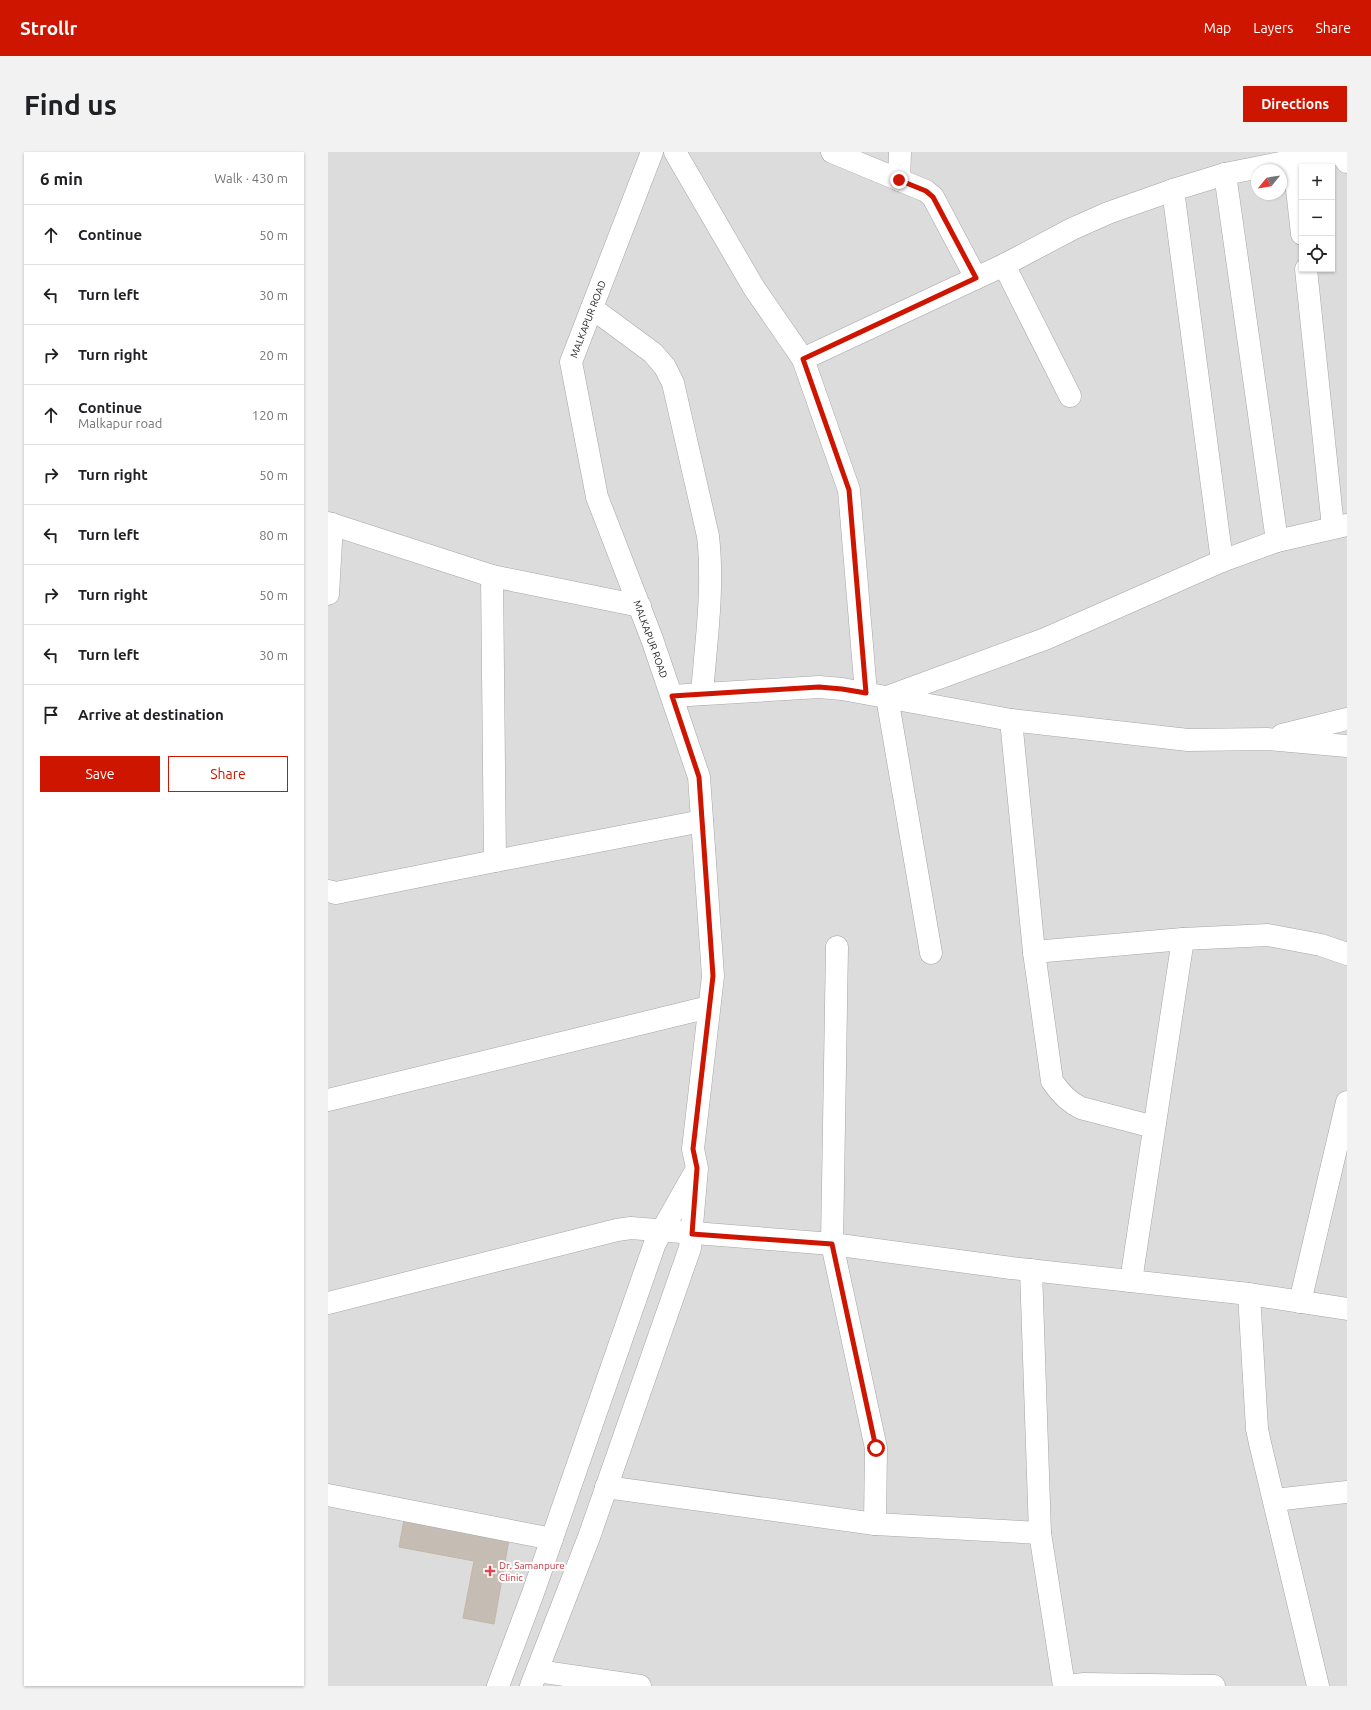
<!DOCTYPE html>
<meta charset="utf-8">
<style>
body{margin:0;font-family:Ubuntu,sans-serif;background:#f2f2f2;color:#202124}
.controls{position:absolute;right:12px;top:12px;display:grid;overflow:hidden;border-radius:0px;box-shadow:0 1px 3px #0004}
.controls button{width:36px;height:36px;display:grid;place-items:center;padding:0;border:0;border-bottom:1px solid #e0e0e0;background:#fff;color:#202124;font:20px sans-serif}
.compass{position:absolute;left:923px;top:12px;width:36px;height:36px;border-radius:50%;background:#fff;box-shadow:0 1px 3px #0004;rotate:240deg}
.stop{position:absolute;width:12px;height:12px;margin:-9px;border:3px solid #ce1500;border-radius:50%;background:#fff}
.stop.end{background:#ce1500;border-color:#fff;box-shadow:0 1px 4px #0008}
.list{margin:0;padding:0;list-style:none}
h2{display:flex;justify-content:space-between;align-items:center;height:52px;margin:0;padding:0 16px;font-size:17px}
h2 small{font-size:13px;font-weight:400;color:#757577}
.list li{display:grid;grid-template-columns:26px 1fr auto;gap:12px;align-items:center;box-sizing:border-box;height:60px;padding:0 16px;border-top:1px solid #e0e0e0}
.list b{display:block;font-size:15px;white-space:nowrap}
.list p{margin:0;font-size:13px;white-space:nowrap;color:#757577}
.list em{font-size:13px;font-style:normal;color:#757577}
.actions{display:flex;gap:8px;padding:12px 16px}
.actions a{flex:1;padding:9px 0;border:1px solid #ce1500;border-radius:0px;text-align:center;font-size:14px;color:#ce1500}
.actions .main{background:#ce1500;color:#fff}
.icon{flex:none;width:22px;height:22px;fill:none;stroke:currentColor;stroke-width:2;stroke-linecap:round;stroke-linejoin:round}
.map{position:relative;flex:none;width:1019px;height:1534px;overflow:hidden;border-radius:0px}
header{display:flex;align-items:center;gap:24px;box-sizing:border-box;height:56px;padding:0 20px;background:#ce1500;color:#fff}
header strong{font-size:19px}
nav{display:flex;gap:22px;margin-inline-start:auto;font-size:14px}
.intro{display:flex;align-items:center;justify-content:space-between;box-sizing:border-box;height:96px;padding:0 24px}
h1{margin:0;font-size:28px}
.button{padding:10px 18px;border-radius:0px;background:#ce1500;color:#fff;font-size:14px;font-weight:700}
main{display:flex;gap:24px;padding:0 24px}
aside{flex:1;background:#fff;border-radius:0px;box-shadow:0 1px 3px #0004}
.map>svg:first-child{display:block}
.residential{fill:#dddcdc;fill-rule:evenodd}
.building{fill:#c5bdb4;stroke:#c2b6a7}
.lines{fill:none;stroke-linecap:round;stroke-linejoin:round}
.minor-casing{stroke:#a6a6a6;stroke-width:23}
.minor{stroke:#fff;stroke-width:22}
.route{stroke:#ce1500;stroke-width:5}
.health-dot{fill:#e0444e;stroke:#fff;stroke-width:1.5}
.labels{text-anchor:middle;stroke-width:4;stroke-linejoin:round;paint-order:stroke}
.street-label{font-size:10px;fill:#1f1f1f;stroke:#fff}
.health-label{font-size:10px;fill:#be3a42;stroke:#fff;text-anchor:start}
</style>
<header>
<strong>Strollr</strong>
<nav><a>Map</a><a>Layers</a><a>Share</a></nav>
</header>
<div class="intro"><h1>Find us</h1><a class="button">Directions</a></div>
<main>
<aside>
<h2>6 min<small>Walk · 430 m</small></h2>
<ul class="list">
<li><svg class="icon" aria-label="ahead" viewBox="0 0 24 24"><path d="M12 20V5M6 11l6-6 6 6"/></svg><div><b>Continue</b></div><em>50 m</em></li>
<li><svg class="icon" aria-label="left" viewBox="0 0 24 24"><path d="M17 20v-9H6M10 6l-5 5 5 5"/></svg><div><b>Turn left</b></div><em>30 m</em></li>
<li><svg class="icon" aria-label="right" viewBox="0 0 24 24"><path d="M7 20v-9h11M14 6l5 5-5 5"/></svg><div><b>Turn right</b></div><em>20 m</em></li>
<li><svg class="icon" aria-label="ahead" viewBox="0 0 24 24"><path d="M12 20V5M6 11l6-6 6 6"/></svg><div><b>Continue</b><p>Malkapur road</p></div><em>120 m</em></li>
<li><svg class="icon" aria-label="right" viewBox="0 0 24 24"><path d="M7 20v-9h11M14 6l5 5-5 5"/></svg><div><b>Turn right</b></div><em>50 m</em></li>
<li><svg class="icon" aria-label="left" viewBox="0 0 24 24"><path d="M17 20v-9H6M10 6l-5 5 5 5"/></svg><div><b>Turn left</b></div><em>80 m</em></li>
<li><svg class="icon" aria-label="right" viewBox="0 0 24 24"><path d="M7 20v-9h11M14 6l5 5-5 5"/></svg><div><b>Turn right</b></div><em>50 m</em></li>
<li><svg class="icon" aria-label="left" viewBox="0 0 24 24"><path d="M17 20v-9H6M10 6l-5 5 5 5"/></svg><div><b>Turn left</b></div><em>30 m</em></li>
<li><svg class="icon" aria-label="arrive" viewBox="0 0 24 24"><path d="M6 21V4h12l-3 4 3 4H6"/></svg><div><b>Arrive at destination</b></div></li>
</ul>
<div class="actions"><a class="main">Save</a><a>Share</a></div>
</aside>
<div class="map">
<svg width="1019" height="1534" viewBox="0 0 1019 1534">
<rect width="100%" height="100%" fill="#f0ede5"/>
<path class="residential" d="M0,0H1019V1534H0ZM974,15H1004V117H974ZM929,18H953V42H929Z"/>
<polygon class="building" points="77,1362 182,1382 166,1472 135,1466 146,1409 71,1395"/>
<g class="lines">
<defs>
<g id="minor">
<polyline points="347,0 426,136 475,207 521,338 538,541"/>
<polyline points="504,0 598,39 605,45 648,126"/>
<polyline points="966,10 974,82"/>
<polyline points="897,22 949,389"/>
<polyline points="571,28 572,0"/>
<polyline points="845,38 894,409"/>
<polyline points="676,113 742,244"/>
<polyline points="978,117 1005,375"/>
<path d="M264,156L325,201L337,215L345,231L380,384C386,437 378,489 374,542"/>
<polyline points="475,207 676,113 744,77 780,61 845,38 897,22 1003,1 1014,3 1019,10"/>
<polyline points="0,371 164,424 312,454"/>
<polyline points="164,424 167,709"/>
<polyline points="0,442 4,372"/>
<polyline points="344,544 491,535 514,537 683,568 860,588 939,587 1019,594"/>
<path d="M683,568L706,800L724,929C732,941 740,950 753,956L826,975"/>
<polyline points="954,583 1019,567"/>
<polyline points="0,739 8,741 167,709 374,669"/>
<polyline points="509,795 504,1092 548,1296 547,1372"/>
<polyline points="706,800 855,787 940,783 993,793 1019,802"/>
<polyline points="603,801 559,545 717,487 894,409 949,389 1019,373"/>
<polyline points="0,948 381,855"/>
<polyline points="703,1118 712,1381 736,1534"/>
<polyline points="803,1129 855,787"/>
<polyline points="921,1142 929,1277 932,1291 990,1534"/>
<polyline points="972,1150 1019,950"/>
<polyline points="0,1151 289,1078 303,1076 504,1092 683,1116 921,1142 1019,1157"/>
<polyline points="278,1335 547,1372 712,1381"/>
<polyline points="0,1343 224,1387"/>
<polyline points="946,1348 1019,1340"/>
<polyline points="209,1519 312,1534"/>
<polyline points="170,1534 205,1441 327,1091 366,1022"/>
<path id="s1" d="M203,1534L261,1385L362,1096L369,1016L365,997L385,824L371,625L324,487L269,345L243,210L324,0"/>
<polyline points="740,1534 756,1532 886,1534"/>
</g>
</defs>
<use href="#minor" class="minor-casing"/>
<use href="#minor" class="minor"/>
</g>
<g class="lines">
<polyline class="route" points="548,1296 504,1092 364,1082 369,1016 365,997 385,824 371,625 344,544 491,535 514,537 538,541 521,338 475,207 648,126 605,45 598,39 571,28"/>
</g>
<path class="health-dot" d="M160 1413h4v4h4v4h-4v4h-4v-4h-4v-4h4z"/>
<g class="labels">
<g class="street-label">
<text dy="4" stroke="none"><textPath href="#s1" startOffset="1421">MALKAPUR ROAD</textPath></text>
<text transform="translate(323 487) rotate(70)" y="4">MALKAPUR ROAD</text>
</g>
<g class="health-label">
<text x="171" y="1417">Dr. Samanpure<tspan x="171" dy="12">Clinic</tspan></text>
</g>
</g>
</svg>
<div class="controls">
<button>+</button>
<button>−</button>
<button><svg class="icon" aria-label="locate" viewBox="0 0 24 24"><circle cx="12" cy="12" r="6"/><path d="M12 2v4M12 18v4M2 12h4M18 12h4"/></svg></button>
</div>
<svg class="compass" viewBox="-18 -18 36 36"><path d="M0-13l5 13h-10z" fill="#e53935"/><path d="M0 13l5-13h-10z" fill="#757577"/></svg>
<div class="stop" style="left:548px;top:1296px"></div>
<div class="stop end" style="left:571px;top:28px"></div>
</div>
</main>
